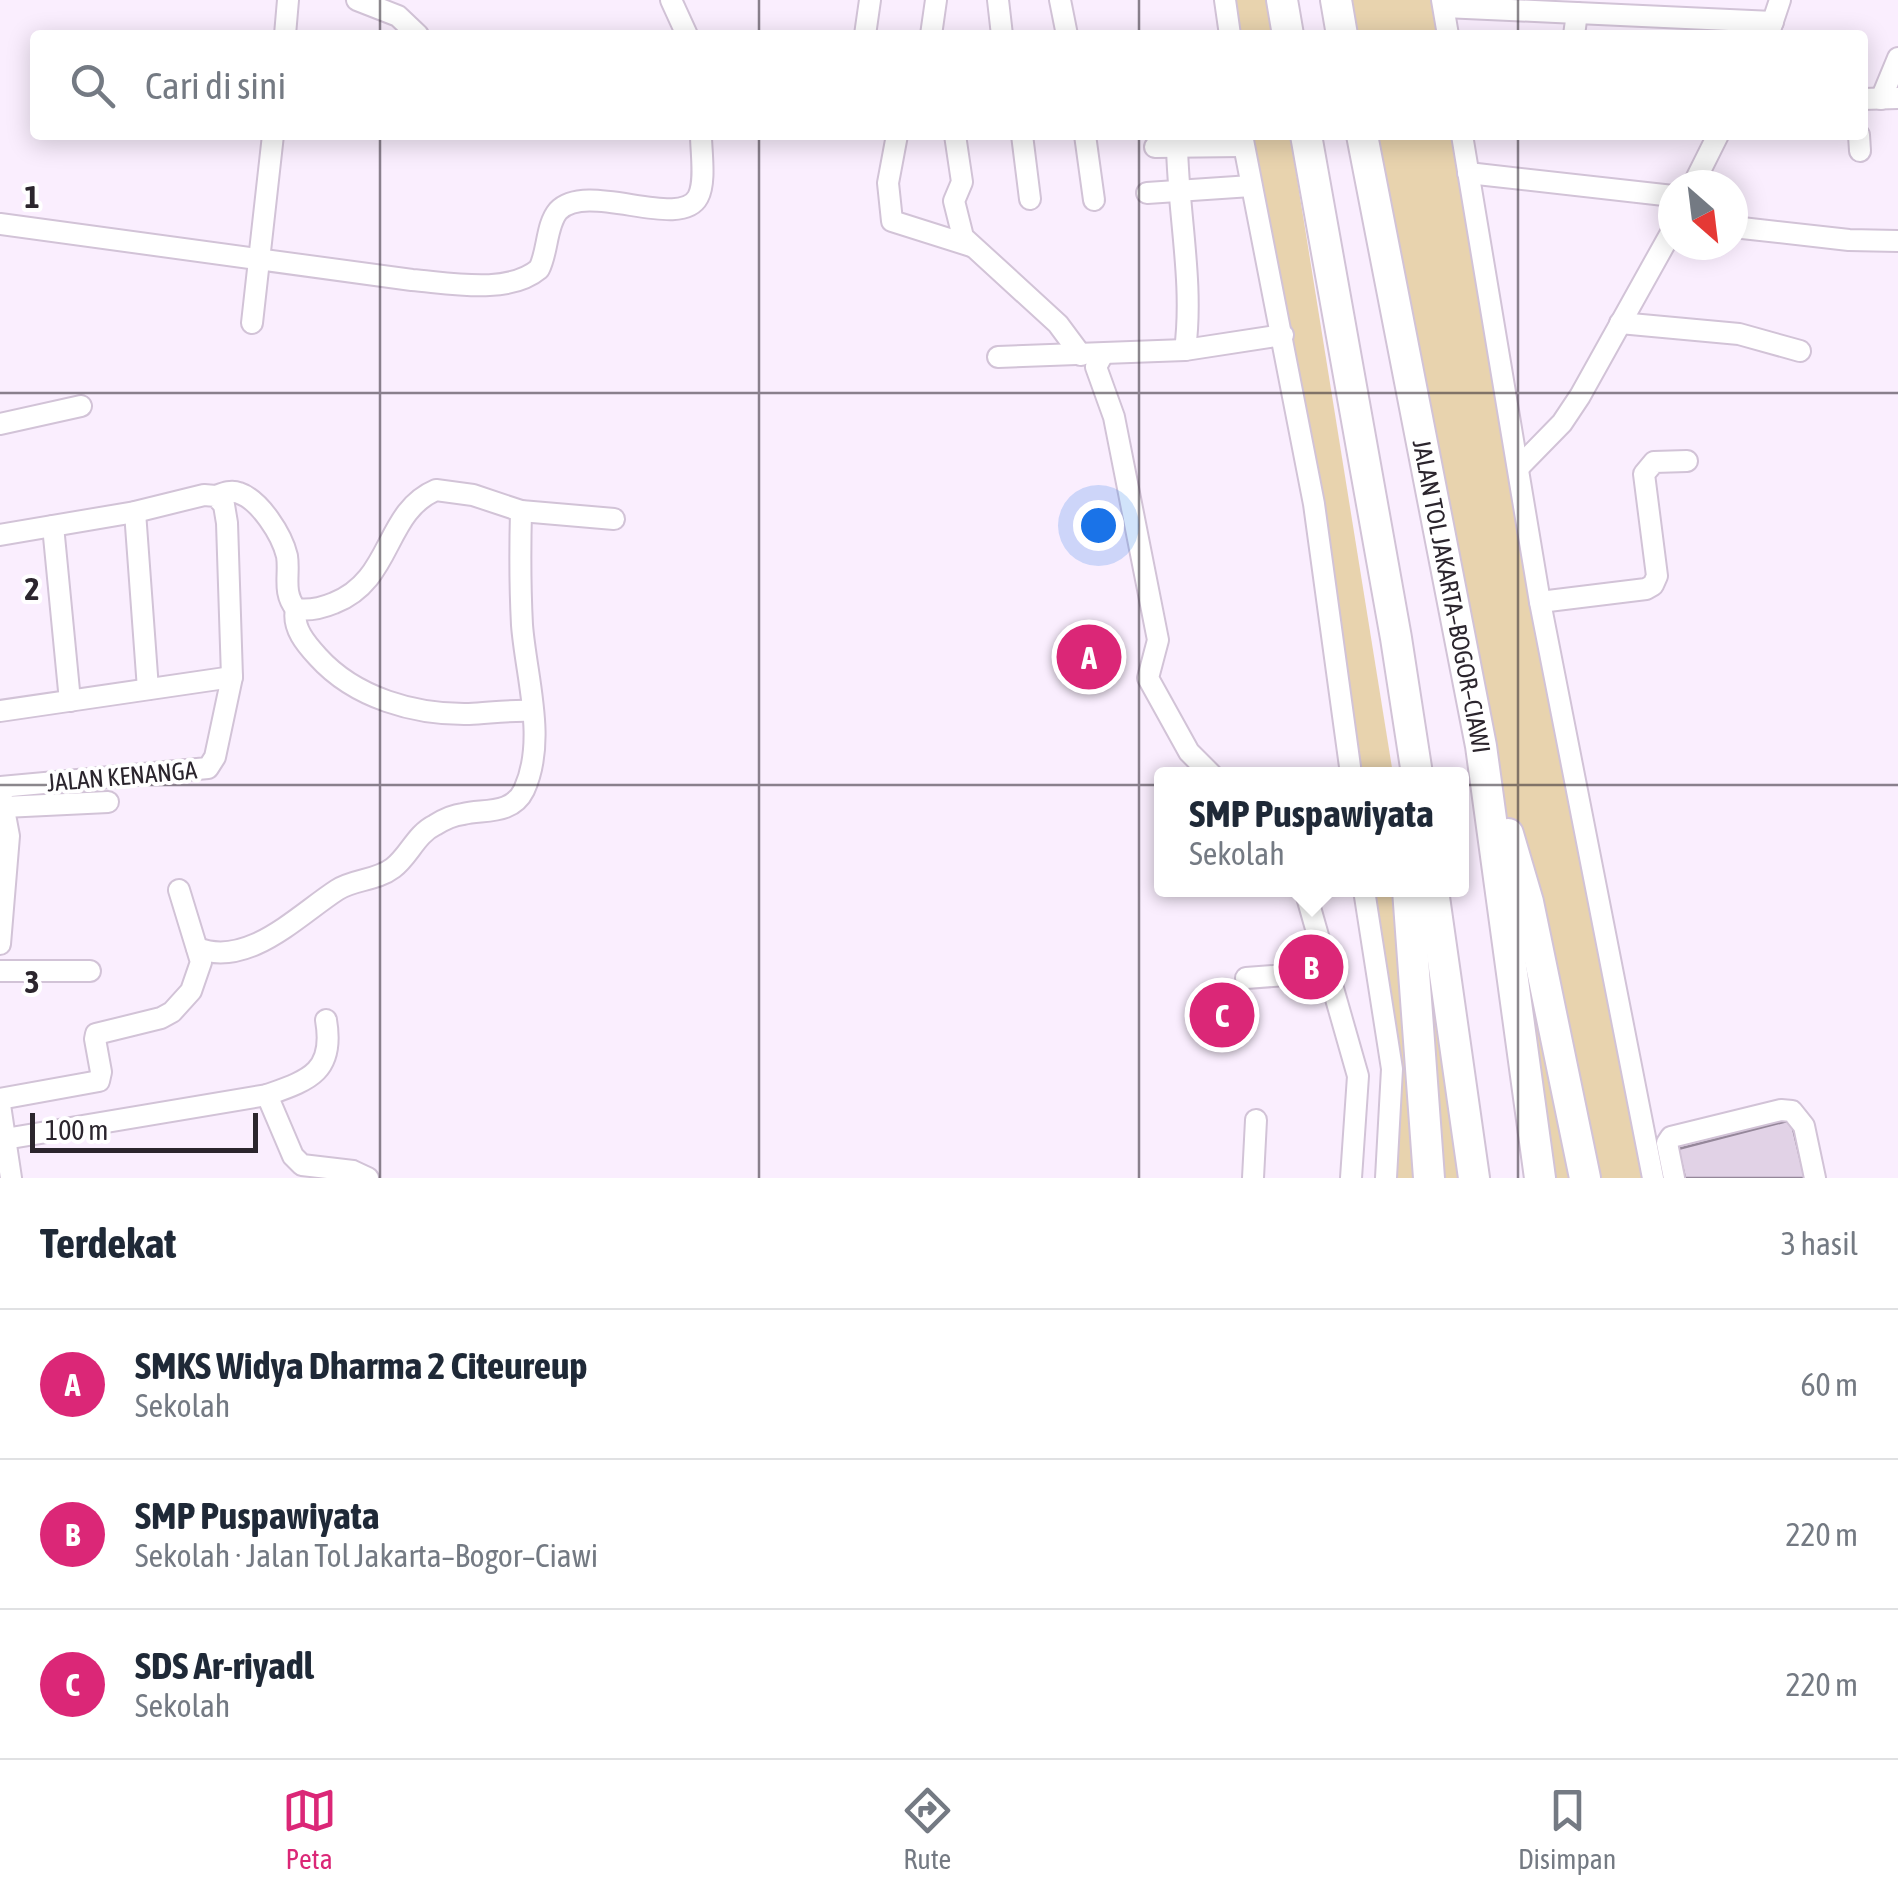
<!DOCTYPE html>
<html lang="id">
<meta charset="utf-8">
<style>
body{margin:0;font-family:"Asap Condensed",sans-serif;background:#f2f2f3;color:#1f2937}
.compass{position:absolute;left:1658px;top:170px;width:90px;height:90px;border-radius:50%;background:#fff;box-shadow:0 5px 25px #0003;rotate:152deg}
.scale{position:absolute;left:30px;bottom:25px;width:228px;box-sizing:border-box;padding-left:10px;border:5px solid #2b252d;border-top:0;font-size:28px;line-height:35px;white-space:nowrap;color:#2b252d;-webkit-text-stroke:8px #fff;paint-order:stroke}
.you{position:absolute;left:1098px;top:525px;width:35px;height:35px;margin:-25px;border:8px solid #fff;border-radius:50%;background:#1a73e8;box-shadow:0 0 0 15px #1a73e833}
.badge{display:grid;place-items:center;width:65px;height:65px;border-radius:50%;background:#db2777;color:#fff;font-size:32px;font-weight:700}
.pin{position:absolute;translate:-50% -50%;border:5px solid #fff;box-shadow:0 2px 10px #0006}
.popup{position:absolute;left:1154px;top:767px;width:315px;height:130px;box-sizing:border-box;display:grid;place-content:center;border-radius:10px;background:#fff;filter:drop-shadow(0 2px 8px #0005);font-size:32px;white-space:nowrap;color:#747a83}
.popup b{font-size:38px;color:#1f2937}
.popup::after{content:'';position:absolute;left:50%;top:100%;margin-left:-20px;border:20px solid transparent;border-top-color:#fff}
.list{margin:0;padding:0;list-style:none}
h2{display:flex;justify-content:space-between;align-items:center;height:130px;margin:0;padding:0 40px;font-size:42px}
h2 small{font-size:32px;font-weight:400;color:#747a83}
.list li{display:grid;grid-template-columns:65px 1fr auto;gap:30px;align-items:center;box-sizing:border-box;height:150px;padding:0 40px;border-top:2px solid #e0e1e3}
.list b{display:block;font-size:38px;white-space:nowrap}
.list p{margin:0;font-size:32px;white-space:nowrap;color:#747a83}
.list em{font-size:32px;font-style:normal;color:#747a83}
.icon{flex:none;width:55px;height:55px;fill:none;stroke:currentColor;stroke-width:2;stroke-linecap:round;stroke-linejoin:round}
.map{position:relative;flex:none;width:1898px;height:1178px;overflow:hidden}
.search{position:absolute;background:#fff;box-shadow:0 5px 25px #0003;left:30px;right:30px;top:30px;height:110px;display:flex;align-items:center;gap:25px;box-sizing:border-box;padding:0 35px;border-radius:10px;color:#747a83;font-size:38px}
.sheet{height:580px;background:#fff}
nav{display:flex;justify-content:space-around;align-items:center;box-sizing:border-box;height:140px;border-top:2px solid #e0e1e3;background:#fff;font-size:28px;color:#747a83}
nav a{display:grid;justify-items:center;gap:5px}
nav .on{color:#db2777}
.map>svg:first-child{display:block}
.green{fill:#e8d3ae}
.building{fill:#e1d2e6;stroke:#95879a;stroke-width:2.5}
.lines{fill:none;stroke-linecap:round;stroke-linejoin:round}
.minor-casing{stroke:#d2c3d7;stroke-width:24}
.highway-casing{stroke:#d2c3d7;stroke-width:34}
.minor{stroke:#fff;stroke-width:20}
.highway{stroke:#fff;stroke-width:30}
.grid{fill:none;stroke:#2b252d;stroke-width:2.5;stroke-opacity:0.55}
.labels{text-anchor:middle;stroke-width:8;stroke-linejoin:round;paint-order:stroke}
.street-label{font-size:25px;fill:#2b252d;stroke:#fff}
.grid-label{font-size:32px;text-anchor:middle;font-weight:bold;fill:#2b252d;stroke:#fff;stroke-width:8;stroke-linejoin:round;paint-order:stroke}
</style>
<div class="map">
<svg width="1898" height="1178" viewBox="0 0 1898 1178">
<rect width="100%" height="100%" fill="#faeefe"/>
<g class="green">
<polygon points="1225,0 1268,0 1274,35 1230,35"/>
<polygon points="1336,0 1435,0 1442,35 1342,35"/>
<polygon points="1242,135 1290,135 1393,774 1350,774"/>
<polygon points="1362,135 1460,135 1652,1178 1538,1178 1535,1138"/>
<polygon points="1365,890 1414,890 1474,1178 1387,1178 1392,1097"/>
</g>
<polygon class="building" points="1791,1120 1805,1178 1685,1178 1678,1149"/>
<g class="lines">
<defs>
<g id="minor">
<polyline points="357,0 398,16 418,35"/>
<polyline points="671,0 687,35"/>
<polyline points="998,0 1002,35"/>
<polyline points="1060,0 1067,35"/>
<polyline points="1225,0 1230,35"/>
<polyline points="1442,0 1448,35"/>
<polyline points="1444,7 1577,13 1574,35"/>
<polyline points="1577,13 1773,22"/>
<polyline points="1769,33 1780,0"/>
<polyline points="285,35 288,0"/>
<polyline points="865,35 870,0"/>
<polyline points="931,35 936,0"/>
<polyline points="1863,99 1898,98"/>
<polyline points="1881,99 1898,58"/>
<polyline points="897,135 888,183 892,221 971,246"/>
<polyline points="955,135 962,182 954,201 963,237 1058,324 1081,355"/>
<polyline points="1022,135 1030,199"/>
<polyline points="1085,135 1094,200"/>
<polyline points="1242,135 1314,504 1351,774"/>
<polyline points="1462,135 1540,602 1653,1178"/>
<polyline points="1859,135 1860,151"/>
<path d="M1177,145C1178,213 1194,283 1185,350"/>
<polyline points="1155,147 1243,146"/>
<polyline points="1468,173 1673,196"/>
<polyline points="1693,185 1718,135"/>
<polyline points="1147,193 1251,186"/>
<path d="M0,224L412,280C450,283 508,295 539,269C548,252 546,225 558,211C587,180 680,231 698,197C706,182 701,152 701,135"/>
<polyline points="1733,227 1849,240 1898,241"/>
<polyline points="252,323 273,135"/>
<polyline points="1620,323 1739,334 1800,351"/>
<polyline points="1102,356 1096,367 1114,417 1158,640 1148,678 1189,752 1211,774"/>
<polyline points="998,357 1185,350 1283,335"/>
<polyline points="0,424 81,406"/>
<polyline points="1519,467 1562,423 1580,396 1673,229"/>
<path d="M216,496C224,493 231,490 239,493C260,500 282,535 287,556C290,575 282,592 296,609C309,611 322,608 334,603C393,580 384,512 436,490L473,495L521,511L614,519"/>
<polyline points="135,512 148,689"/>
<polyline points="53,526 70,701"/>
<polyline points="0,535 135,512 204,495 216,496 224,505 227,523 232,677 215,757 208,768 0,787"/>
<polyline points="1540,602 1646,589 1653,585 1657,576 1644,474 1654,462 1687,461"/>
<path d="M296,609C292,628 306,644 318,657C355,698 415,715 469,714C490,713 510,710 532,711"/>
<polyline points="0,711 232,677"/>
<polyline points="0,788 9,836 0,944"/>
<polyline points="4,807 108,802"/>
<polyline points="1305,890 1358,1076 1351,1178"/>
<polyline points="1364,890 1392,1069 1386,1178"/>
<path d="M197,948C248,968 297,916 337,890C354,879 376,881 393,868C409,856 416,834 435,825C443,820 454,815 463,814C484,809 512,815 524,790C547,740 526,677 522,625C520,587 520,549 521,511"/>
<polyline points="0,971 90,971"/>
<polyline points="1246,978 1328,972"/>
<path d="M326,1020C335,1072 309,1080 267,1095L293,1156L302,1165L353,1171L368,1178"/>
<polyline points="0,1099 99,1081 101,1072 95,1039 96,1034 161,1018 172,1012 191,991 201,962 179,890"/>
<polyline points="0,1105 11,1178"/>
<polyline points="5,1139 267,1095"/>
<polyline points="1253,1178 1256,1120"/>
<polyline points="1674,1178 1667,1143 1671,1137 1781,1110 1792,1111 1804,1126 1815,1178"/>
</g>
<g id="highway">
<polyline points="1282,0 1288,35"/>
<polyline points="1336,0 1342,35"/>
<polyline points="1306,135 1396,638 1417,774"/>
<path id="s1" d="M1362,135L1481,746L1540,1178"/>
<polyline points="1508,834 1528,902 1585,1178"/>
<polyline points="1408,890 1429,1178"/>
<polyline points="1433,890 1474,1178"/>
</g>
</defs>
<use href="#minor" class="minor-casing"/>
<use href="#highway" class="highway-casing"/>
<use href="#minor" class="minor"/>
<use href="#highway" class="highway"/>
</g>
<path class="grid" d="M380,0V35M759,0V35M1139,0V35M1518,0V35M380,135V1178M759,135V1178M1139,135V1178M1518,135V1178M0,393H1898M0,785H1898"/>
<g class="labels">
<g class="street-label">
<text dy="9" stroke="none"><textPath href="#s1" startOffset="470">JALAN TOL JAKARTA–BOGOR–CIAWI</textPath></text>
<text transform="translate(122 776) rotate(-5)" y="9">JALAN KENANGA</text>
</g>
</g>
<g class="grid-label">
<text x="32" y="208">1</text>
<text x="32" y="600">2</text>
<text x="32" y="993">3</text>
</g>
</svg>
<svg class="compass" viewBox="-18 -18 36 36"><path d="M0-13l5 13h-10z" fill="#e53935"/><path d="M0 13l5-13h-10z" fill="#747a83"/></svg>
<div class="scale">100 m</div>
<div class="you"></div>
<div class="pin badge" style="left:1089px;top:657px">A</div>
<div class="pin badge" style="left:1311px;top:967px">B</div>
<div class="popup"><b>SMP Puspawiyata</b>Sekolah</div>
<div class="pin badge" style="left:1222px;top:1015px">C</div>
<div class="search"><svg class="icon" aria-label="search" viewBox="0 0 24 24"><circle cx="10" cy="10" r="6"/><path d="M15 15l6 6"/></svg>Cari di sini</div>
</div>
<section class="sheet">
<h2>Terdekat<small>3 hasil</small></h2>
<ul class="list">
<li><span class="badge">A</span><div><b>SMKS Widya Dharma 2 Citeureup</b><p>Sekolah</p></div><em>60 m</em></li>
<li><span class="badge">B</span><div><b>SMP Puspawiyata</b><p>Sekolah · Jalan Tol Jakarta–Bogor–Ciawi</p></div><em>220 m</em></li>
<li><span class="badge">C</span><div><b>SDS Ar-riyadl</b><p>Sekolah</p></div><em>220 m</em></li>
</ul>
</section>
<nav>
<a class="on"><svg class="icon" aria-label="map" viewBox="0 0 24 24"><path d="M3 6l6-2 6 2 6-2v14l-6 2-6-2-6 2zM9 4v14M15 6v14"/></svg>Peta</a>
<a><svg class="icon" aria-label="directions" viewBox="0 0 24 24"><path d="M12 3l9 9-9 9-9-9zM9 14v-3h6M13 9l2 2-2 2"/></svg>Rute</a>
<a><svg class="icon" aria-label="saved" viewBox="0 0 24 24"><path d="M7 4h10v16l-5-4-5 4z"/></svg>Disimpan</a>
</nav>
